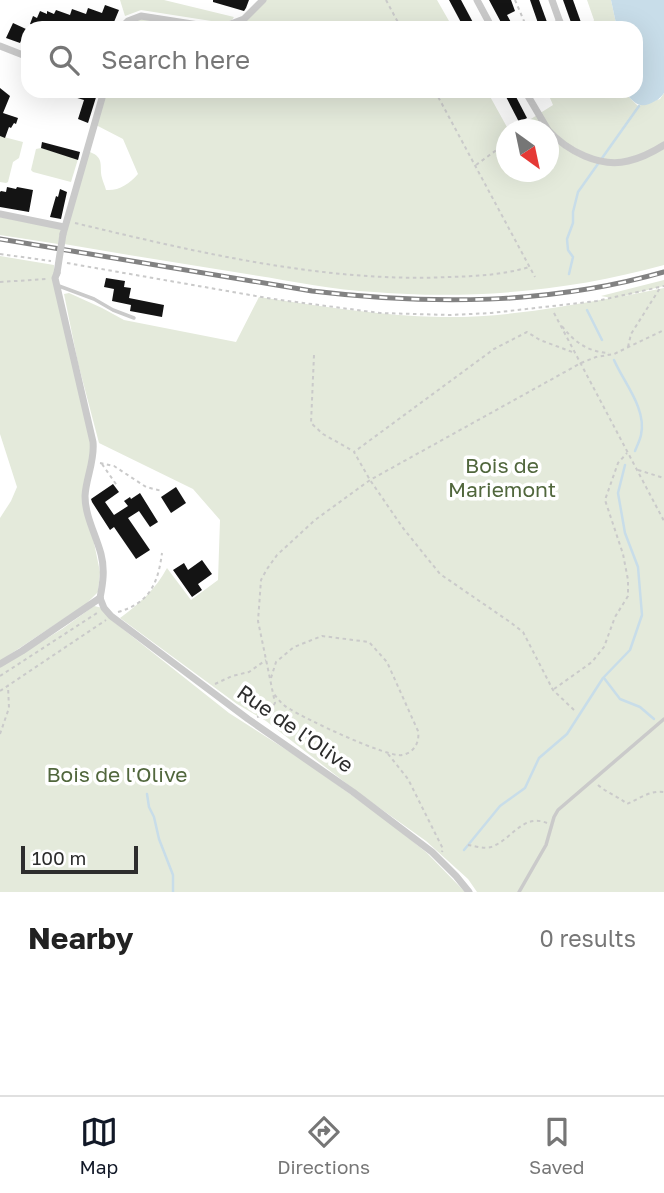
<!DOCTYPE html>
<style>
body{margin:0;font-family:"Golos Text",sans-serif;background:#f2f2f2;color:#222}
.compass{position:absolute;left:496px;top:119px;width:63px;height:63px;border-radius:50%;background:#fff;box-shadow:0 7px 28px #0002;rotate:147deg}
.scale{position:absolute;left:21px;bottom:18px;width:117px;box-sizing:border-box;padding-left:7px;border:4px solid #2d2d2d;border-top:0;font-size:19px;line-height:24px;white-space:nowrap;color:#2d2d2d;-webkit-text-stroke:5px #fff;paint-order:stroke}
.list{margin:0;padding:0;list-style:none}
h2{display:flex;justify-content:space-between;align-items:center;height:91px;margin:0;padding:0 28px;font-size:30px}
h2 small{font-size:23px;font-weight:400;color:#767676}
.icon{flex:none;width:38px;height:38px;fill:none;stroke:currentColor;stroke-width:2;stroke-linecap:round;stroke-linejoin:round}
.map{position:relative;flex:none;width:664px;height:892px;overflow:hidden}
.search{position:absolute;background:#fff;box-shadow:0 7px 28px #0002;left:21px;right:21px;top:21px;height:77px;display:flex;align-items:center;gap:18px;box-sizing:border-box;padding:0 24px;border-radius:21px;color:#767676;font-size:26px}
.sheet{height:203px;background:#fff}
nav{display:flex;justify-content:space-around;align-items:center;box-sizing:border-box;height:98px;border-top:2px solid #e0e0e0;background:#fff;font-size:19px;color:#767676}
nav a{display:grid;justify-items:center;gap:4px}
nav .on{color:#111827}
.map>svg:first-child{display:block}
.green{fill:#e4eadb}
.water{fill:#c8dde9}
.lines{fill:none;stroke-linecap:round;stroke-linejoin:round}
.stream{stroke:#c8dde9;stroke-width:2.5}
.building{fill:#141414}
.path{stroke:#cacaca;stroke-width:2;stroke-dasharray:3.5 3.5;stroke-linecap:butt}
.lane{stroke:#cacaca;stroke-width:3.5}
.street{stroke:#cacaca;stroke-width:7}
.rail-casing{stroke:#828282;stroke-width:5}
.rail{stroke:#fff;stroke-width:2.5;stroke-dasharray:8;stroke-linecap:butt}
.street-bridge{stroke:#cacaca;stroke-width:7}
.labels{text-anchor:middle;stroke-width:7;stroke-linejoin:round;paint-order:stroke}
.park-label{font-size:21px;fill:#51673d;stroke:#fff}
.street-label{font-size:21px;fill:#2d2d2d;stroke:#fff}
</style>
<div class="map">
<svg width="664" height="892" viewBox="0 0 664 892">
<rect width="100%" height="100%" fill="#fff"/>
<g class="green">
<polygon points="120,0 164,0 234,17 232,20 224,23 141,10 125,16"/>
<polygon points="263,0 437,0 453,28 121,28 137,16 230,26"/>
<polygon points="587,0 611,0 617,28 591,28 594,20"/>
<path d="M104,91H487L508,129L506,172H548V130L515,129L553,105L547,91H623L638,106L660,99L664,93V265C570,291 471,300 374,292C334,290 293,281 253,275C190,265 127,255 64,244L83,160L90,152C105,158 99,166 102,178C103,182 105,186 106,190C119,191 129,184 138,174L123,139L94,124Z"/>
<polygon points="0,136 23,142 19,158 13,162 8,182 6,183 0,182"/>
<polygon points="41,148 78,159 71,182 33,172 31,170 36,149"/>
<polygon points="0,217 61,229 58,244 0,235"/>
<polygon points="0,256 54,265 54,286 92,447 84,494 100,572 98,592 86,604 0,661 0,518 11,501 17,487 0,434"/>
<path d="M664,280V286L619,297L664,288V892H477L468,879L426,841L360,794L266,721L237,704L120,618C139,604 156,589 167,568L191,600L218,580L220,520L193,489L99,443L78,363L64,294L69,293L102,308L124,320L236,342L259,297C320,306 380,316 441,317C499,318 556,308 612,298L601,296Z"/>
<polygon points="94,606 103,608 114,622 229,713 307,763 389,822 427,853 465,892 0,892 0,667 62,629"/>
</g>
<path class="water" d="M611,0H664V93C660,99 656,101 649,104C637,109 632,99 623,91H636V28H617Z"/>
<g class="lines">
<g class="stream">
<polyline points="569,274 573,257 568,250 567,239 573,223 573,212 578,192 639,106"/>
<polyline points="587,310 602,340"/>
<path d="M614,360C624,383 647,409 641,435C640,440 637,446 635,451"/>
<polyline points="604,678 620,699 640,707 654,719"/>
<polyline points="147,794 149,807 154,817 159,839 173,875 173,892"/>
<polyline points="464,850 500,806 525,788 539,758 567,734 603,678 630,650 642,615 638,567 625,533 618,493 625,465"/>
</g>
</g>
<g class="building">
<polygon points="213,0 249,0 246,8 244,11 213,2"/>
<polygon points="449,0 461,0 476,28 464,28"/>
<polygon points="489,0 511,0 515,11 507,15 514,28 504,28"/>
<polygon points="530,0 539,0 547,22 544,25 539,26"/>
<polygon points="563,0 573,0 583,28 573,28"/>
<polygon points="105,5 119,10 114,22 111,21 108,28 98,24 97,27 93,25 92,28 38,28 30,24 33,16 37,18 40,11 47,14 47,11 54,14 56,10 70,15 72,9 86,14 88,8 102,13"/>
<polygon points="13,23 26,29 20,43 6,38"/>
<polygon points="0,88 10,96 3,113 18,118 16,124 14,123 11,128 9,127 5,138 0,136"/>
<polygon points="76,91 98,91 88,123 78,119 84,100 74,97"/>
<polygon points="503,91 513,91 527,118 519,122"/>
<polygon points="42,142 80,152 78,160 41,148"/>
<polygon points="7,187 16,189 17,187 33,190 29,212 0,207 0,192 1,191 6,192"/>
<polygon points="60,189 67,192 61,219 50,217 56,196 58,197"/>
<polygon points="106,278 125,281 124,287 131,288 129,298 164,305 162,317 130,311 131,305 112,301 114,289 104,287"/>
<polygon points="113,484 119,492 105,502 114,515 128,506 124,501 130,497 131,499 140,493 158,522 150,527 139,511 128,518 150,550 136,559 114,527 110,530 92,502 91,499"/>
<polygon points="176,487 186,503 171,513 161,497"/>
<polygon points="202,560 212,574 198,584 202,590 192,597 173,570 184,563 188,570"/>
</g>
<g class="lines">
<g class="path">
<polyline points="386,0 401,28"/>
<polyline points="515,0 527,28"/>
<polyline points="435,91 535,277"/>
<polyline points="525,130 534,124"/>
<polyline points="476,165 506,143"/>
<path d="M75,223C196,252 325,283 450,277C477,276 503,275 529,267"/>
<polyline points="0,254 51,261"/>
<polyline points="67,263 273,299 380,313 449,315 491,313 597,301 664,286"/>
<polyline points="0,282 47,279"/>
<polyline points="554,313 664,521"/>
<path d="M562,326C574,342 588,352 609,353"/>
<polyline points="628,347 631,334 660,288"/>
<polyline points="314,355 311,423 323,434 353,451"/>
<polyline points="100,463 114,466 146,487 162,491"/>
<polyline points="102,464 118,487"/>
<polyline points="638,470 664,478"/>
<path d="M118,612C150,603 158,583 162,553"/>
<polyline points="0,676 97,613"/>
<path d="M271,678L276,662L294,647L322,636L369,642L387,662L418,731C420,742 414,753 402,755C388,758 305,719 290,709C283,706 279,700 274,694"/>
<polyline points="215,684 232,676 249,672 266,660"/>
<polyline points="554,689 592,662 604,647 615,617 628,596 628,580 623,554 605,500 618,463 627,453"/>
<polyline points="0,691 106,620"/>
<polyline points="574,710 553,690 523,632 510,622 440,574 403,528 370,480 354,452 494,349 527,332 540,340 575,353"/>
<path d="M257,717C266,715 270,711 275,703L258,621L261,580L267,569L277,555L315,520L370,480L581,363L596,357L614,354L664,330"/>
<polyline points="0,734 9,708 8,686"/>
<polyline points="388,754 408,779 443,849 442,852"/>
<path d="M598,785C607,793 618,796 627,804C639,799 650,790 664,792"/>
<path d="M468,845C475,846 484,849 491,847C512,840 522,813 547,823"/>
</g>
<g class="lane">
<polyline points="59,286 94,299 113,310 134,318"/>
<polyline points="519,892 546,845 554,817 558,810 664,719"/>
</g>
<g class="street">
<polyline points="477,0 492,28"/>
<polyline points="552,0 562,28"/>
<polyline points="121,28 128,21 141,16 205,26 223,27 244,19 263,0"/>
<polyline points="549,28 560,22"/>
<polyline points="0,46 23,55 28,54"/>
<polyline points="525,91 548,130"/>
<path d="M548,130C567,151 600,168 628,161C641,158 653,152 664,145"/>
<polyline points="0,214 64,227"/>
<polyline points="63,234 104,91"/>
<path d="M57,273L55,278L93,442C95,461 86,477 85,496C85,516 96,535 101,554C105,569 103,583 100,598"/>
<polyline points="100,598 104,608 111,616 248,719 353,792 432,852 456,876 469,892"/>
<polyline points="0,664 22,651 100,598"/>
</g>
<defs>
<path id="rail" d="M0,239L312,291C429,305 549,305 664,272"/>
</defs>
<use href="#rail" class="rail-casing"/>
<use href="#rail" class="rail"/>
<polyline class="street-bridge" points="57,273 63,234"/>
</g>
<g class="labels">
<g class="park-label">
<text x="502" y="473">Bois de<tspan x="502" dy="24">Mariemont</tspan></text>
<text x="117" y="782">Bois de l'Olive</text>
</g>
<g class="street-label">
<text transform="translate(295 729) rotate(35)" y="7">Rue de l'Olive</text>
</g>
</g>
</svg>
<svg class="compass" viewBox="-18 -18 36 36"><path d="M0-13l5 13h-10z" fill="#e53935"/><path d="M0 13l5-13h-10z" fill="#767676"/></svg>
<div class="scale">100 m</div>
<div class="search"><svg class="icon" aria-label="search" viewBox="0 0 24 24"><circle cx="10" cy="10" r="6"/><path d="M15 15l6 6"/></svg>Search here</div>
</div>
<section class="sheet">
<h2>Nearby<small>0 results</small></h2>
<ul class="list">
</ul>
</section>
<nav>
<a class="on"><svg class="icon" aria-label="map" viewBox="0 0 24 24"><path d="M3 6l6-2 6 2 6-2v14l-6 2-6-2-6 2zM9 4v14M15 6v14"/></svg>Map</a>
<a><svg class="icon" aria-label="directions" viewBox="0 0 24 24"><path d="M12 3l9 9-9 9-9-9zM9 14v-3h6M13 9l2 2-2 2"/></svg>Directions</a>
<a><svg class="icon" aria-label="saved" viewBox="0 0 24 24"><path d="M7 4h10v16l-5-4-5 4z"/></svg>Saved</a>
</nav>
